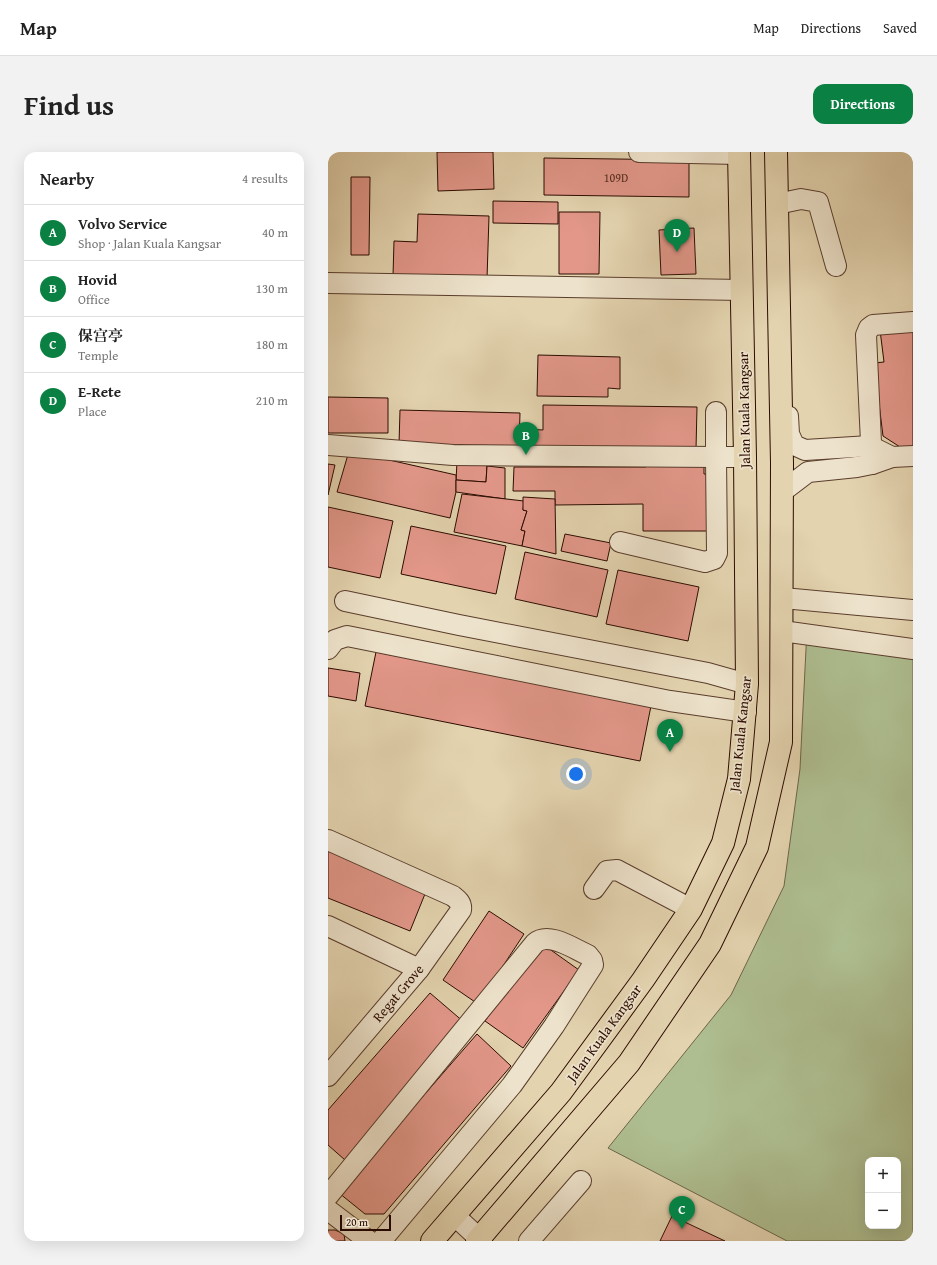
<!DOCTYPE html>
<meta charset="utf-8">
<style>
body{margin:0;font-family:"Gentium Book Plus","Noto Serif SC",serif;background:#f2f2f2;color:#222}
.controls{position:absolute;right:12px;bottom:12px;display:grid;overflow:hidden;border-radius:8px;box-shadow:0 4px 16px #0002}
.controls button{width:36px;height:36px;display:grid;place-items:center;padding:0;border:0;border-bottom:1px solid #e0e0e0;background:#fff;color:#222;font:20px sans-serif}
.scale{position:absolute;left:12px;bottom:10px;width:51px;box-sizing:border-box;padding-left:4px;border:2px solid #2c0b00;border-top:0;font-size:11px;line-height:14px;white-space:nowrap;color:#2c0b00;-webkit-text-stroke:3px #ede2cb;paint-order:stroke}
.you{position:absolute;left:248px;top:622px;width:14px;height:14px;margin:-10px;border:3px solid #fff;border-radius:50%;background:#1a73e8;box-shadow:0 0 0 6px #1a73e833}
.badge{display:grid;place-items:center;width:26px;height:26px;border-radius:50%;background:#0b8043;color:#fff;font-size:13px;font-weight:700}
.pin{position:absolute;translate:-50% -33px;filter:drop-shadow(0 1px 2px #0008)}
.pin::after{content:'';position:absolute;top:21px;width:14px;height:12px;background:inherit;clip-path:polygon(0 0,100% 0,50% 100%)}
.list{margin:0;padding:0;list-style:none}
h2{display:flex;justify-content:space-between;align-items:center;height:52px;margin:0;padding:0 16px;font-size:17px}
h2 small{font-size:13px;font-weight:400;color:#767676}
.list li{display:grid;grid-template-columns:26px 1fr auto;gap:12px;align-items:center;box-sizing:border-box;height:56px;padding:0 16px;border-top:1px solid #e0e0e0}
.list b{display:block;font-size:15px;white-space:nowrap}
.list p{margin:0;font-size:13px;white-space:nowrap;color:#767676}
.list em{font-size:13px;font-style:normal;color:#767676}
.map{position:relative;flex:none;width:585px;height:1089px;overflow:hidden;border-radius:12px}
header{display:flex;align-items:center;gap:24px;box-sizing:border-box;height:56px;padding:0 20px;background:#fff;border-bottom:1px solid #e0e0e0}
header strong{font-size:19px}
nav{display:flex;gap:22px;margin-inline-start:auto;font-size:14px}
.intro{display:flex;align-items:center;justify-content:space-between;box-sizing:border-box;height:96px;padding:0 24px}
h1{margin:0;font-size:28px}
.button{padding:10px 18px;border-radius:12px;background:#0b8043;color:#fff;font-size:14px;font-weight:700}
main{display:flex;gap:24px;padding:0 24px}
aside{flex:1;background:#fff;border-radius:12px;box-shadow:0 4px 16px #0002}
.map>svg:first-child{display:block}
.green{fill:#aebe90;stroke:#6d6448;fill-rule:evenodd}
.building{fill:#e29789;stroke:#2c0b00}
.lines{fill:none;stroke-linecap:round;stroke-linejoin:round}
.minor-casing{stroke:#5a3d2c;stroke-width:22}
.highway-casing{stroke:#2c0b00;stroke-width:24}
.minor{stroke:#ede2cb;stroke-width:20}
.highway{stroke:#e3d3af;stroke-width:22}
.labels{text-anchor:middle;stroke-width:3.5;stroke-linejoin:round;paint-order:stroke}
.number-label{font-size:12px;fill:#5a2e22}
.street-label{font-size:14px;fill:#2c0b00;stroke:#ede2cb}
</style>
<header>
<strong>Map</strong>
<nav><a>Map</a><a>Directions</a><a>Saved</a></nav>
</header>
<div class="intro"><h1>Find us</h1><a class="button">Directions</a></div>
<main>
<aside>
<h2>Nearby<small>4 results</small></h2>
<ul class="list">
<li><span class="badge">A</span><div><b>Volvo Service</b><p>Shop · Jalan Kuala Kangsar</p></div><em>40 m</em></li>
<li><span class="badge">B</span><div><b>Hovid</b><p>Office</p></div><em>130 m</em></li>
<li><span class="badge">C</span><div><b>保宫亭</b><p>Temple</p></div><em>180 m</em></li>
<li><span class="badge">D</span><div><b>E-Rete</b><p>Place</p></div><em>210 m</em></li>
</ul>
</aside>
<div class="map">
<svg width="585" height="1089" viewBox="0 0 585 1089">
<rect width="100%" height="100%" fill="#e3d3af"/>
<filter id="stains"><feTurbulence type="fractalNoise" baseFrequency=".005" numOctaves="4"/><feColorMatrix values="0 0 0 0 .2 0 0 0 0 .09 0 0 0 0 .02 0 0 0 .5 -.17"/></filter>
<radialGradient id="worn" r=".72"><stop offset=".6" stop-color="#630" stop-opacity="0"/><stop offset="1" stop-color="#630" stop-opacity=".3"/></radialGradient>
<path class="green" d="M479,477L585,498V1089H459L280,996L403,843L456,734L472,617ZM540,1008H570V1074H540Z"/>
<g class="building">
<polygon points="109,0 165,0 166,37 110,39"/>
<polygon points="216,6 361,8 361,45 216,43"/>
<polygon points="23,25 42,25 41,103 23,103"/>
<polygon points="165,49 230,50 230,72 165,71"/>
<polygon points="231,60 272,60 271,122 231,122"/>
<polygon points="90,62 161,64 159,127 65,124 66,89 89,90"/>
<polygon points="366,76 368,122 333,123 331,78"/>
<polygon points="585,176 585,295 572,295 555,284 546,211 556,210 552,178"/>
<polygon points="210,203 292,205 292,237 280,236 280,245 209,244"/>
<polygon points="0,245 60,246 60,281 0,281"/>
<polygon points="215,253 369,255 368,297 196,294 197,277 215,278"/>
<polygon points="72,258 192,261 191,294 71,292"/>
<polygon points="130,293 160,295 158,330 128,328"/>
<polygon points="21,299 128,323 128,340 122,366 9,340"/>
<polygon points="376,310 376,322 381,322 381,379 315,379 315,352 227,353 227,339 185,339 186,315 318,315 318,311"/>
<polygon points="0,312 7,313 0,343"/>
<polygon points="159,314 177,316 177,347 128,340 128,328 158,330"/>
<polygon points="134,342 196,349 195,358 199,359 193,378 197,379 194,394 126,380"/>
<polygon points="195,345 227,347 228,402 194,394 197,379 193,378 199,359 195,358"/>
<polygon points="0,355 65,369 52,426 0,415"/>
<polygon points="83,374 178,394 168,442 73,422"/>
<polygon points="237,382 283,391 279,409 233,399"/>
<polygon points="197,400 280,418 269,465 187,447"/>
<polygon points="290,418 371,435 360,489 278,472"/>
<polygon points="48,500 323,554 312,609 37,554"/>
<polygon points="0,516 32,521 28,549 0,544"/>
<polygon points="0,698 99,737 82,779 0,746"/>
<polygon points="161,759 196,782 150,852 115,828"/>
<polygon points="213,791 251,818 195,896 157,869"/>
<polygon points="102,841 137,871 17,1008 0,993 0,958"/>
<polygon points="149,882 183,914 56,1062 37,1062 11,1041"/>
<polygon points="344,1064 397,1089 332,1089"/>
<polygon points="0,1078 7,1078 16,1082 17,1089 0,1089"/>
</g>
<g class="lines">
<defs>
<g id="minor">
<polyline points="311,0 411,2"/>
<polyline points="449,52 473,47 490,50 508,114"/>
<polyline points="0,131 414,138"/>
<polyline points="460,264 461,282 466,293 477,298 542,294 564,305"/>
<polyline points="0,293 125,303 388,305 388,260"/>
<polyline points="544,312 538,183 541,176 545,173 585,170"/>
<polyline points="455,339 480,320 529,315 544,312 564,305 585,304"/>
<polyline points="292,390 377,410 386,407 389,401 388,305 417,305"/>
<polyline points="455,446 585,458"/>
<polyline points="17,449 131,473 380,521 419,532"/>
<polyline points="454,479 585,497"/>
<polyline points="0,497 7,488 19,484 342,549 418,560"/>
<path d="M0,688L125,744C130,748 134,751 133,758L91,817L0,924"/>
<polyline points="266,737 279,719 289,718 363,757"/>
<polyline points="0,774 91,817"/>
<path d="M0,1044L207,791C221,779 246,797 260,803L264,808L265,813L226,874L184,933L53,1089"/>
<polyline points="0,1058 41,1089"/>
<polyline points="127,1064 154,1089"/>
<polyline points="201,1089 253,1029"/>
</g>
<g id="highway">
<polyline points="104,1089 233,940 315,828 363,757 395,691 411,627 419,532 417,305 411,0"/>
<polyline points="149,1089 301,911 382,792 429,695 453,590 454,311 448,0"/>
</g>
</defs>
<use href="#minor" class="minor-casing"/>
<use href="#highway" class="highway-casing"/>
<use href="#minor" class="minor"/>
<use href="#highway" class="highway"/>
</g>
<g class="labels">
<g class="number-label">
<text x="288" y="30">109D</text>
</g>
<g class="street-label">
<text transform="translate(416 258) rotate(-91)" y="5">Jalan Kuala Kangsar</text>
<text transform="translate(412 582) rotate(-84)" y="5">Jalan Kuala Kangsar</text>
<text transform="translate(70 841) rotate(-50)" y="5">Regat Grove</text>
<text transform="translate(276 881) rotate(-54)" y="5">Jalan Kuala Kangsar</text>
</g>
</g>
<rect width="100%" height="100%" filter="url(#stains)"/>
<rect width="100%" height="100%" fill="url(#worn)"/>
</svg>
<div class="controls">
<button>+</button>
<button>−</button>
</div>
<div class="scale">20 m</div>
<div class="you"></div>
<div class="pin badge" style="left:342px;top:600px">A</div>
<div class="pin badge" style="left:198px;top:303px">B</div>
<div class="pin badge" style="left:354px;top:1077px">C</div>
<div class="pin badge" style="left:349px;top:100px">D</div>
</div>
</main>
